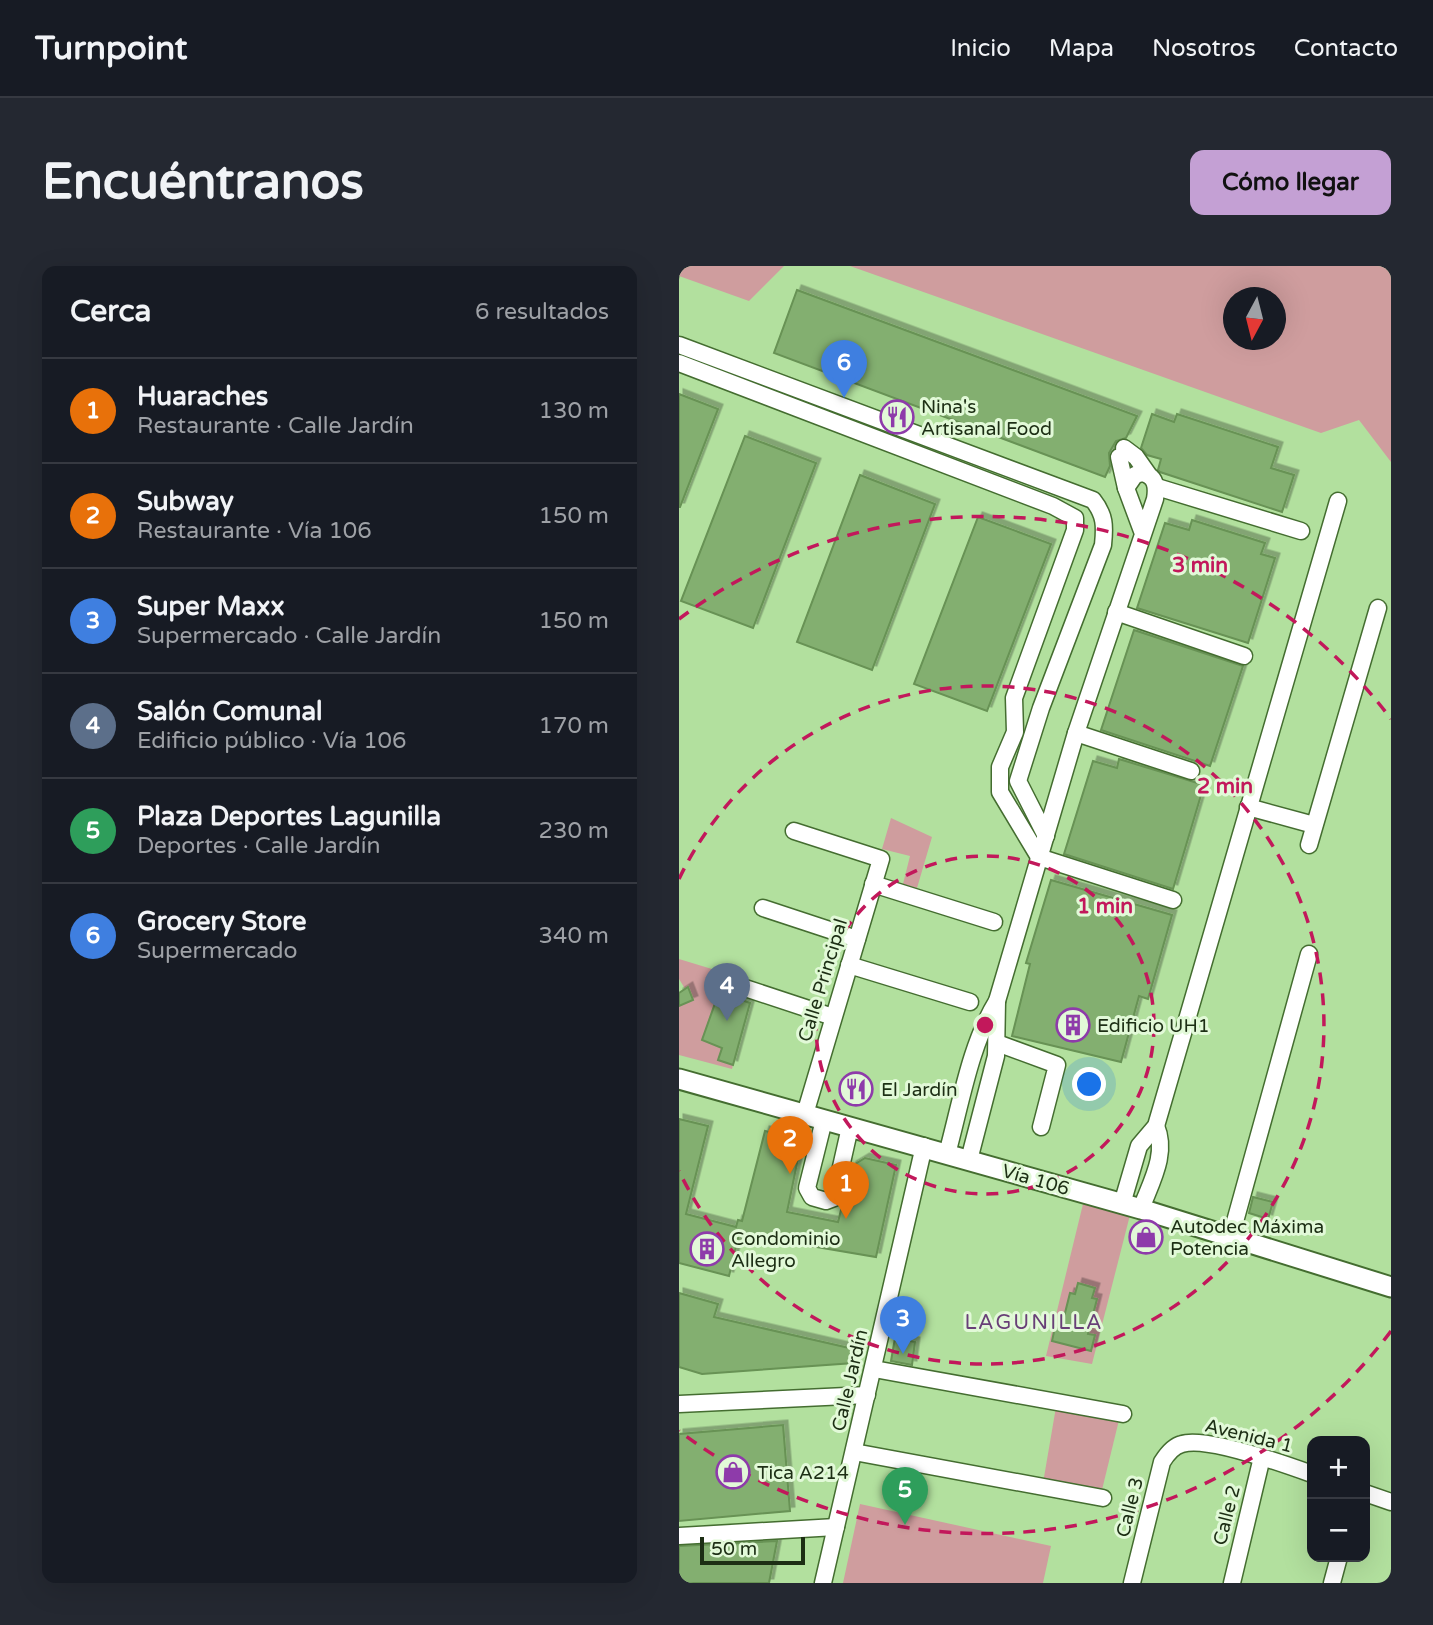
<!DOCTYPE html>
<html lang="es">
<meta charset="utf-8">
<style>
body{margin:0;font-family:"Varela Round",sans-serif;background:#242831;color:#f1f3f6}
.controls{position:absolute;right:21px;bottom:21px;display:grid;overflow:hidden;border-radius:14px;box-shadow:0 7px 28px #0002}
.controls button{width:63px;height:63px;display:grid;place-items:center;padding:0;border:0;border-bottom:2px solid #363941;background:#171b24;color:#f1f3f6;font:35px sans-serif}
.compass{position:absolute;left:544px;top:21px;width:63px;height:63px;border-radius:50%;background:#171b24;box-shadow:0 7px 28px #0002;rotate:187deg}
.scale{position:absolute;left:21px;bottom:18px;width:105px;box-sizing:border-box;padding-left:7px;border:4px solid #1c2e14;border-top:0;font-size:19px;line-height:24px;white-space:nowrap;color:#1c2e14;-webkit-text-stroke:5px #e2f9d8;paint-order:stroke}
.you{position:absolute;left:411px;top:819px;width:24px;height:24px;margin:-18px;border:5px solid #fff;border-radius:50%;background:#1a73e8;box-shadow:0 0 0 10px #1a73e833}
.badge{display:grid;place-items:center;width:46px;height:46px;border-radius:50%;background:#c4a0d4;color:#fff;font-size:23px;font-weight:700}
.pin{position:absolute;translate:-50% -58px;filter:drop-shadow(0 2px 4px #0008)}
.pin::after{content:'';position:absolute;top:37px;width:24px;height:21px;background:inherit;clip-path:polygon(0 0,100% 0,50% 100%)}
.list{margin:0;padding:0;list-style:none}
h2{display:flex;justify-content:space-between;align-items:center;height:91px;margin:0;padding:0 28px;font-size:30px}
h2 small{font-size:23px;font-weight:400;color:#9ea1a6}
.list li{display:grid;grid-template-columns:46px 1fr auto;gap:21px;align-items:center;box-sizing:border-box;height:105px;padding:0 28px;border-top:2px solid #363941}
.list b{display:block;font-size:26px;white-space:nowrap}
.list p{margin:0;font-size:23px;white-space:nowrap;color:#9ea1a6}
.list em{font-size:23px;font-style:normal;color:#9ea1a6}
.map{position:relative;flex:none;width:712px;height:1317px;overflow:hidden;border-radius:14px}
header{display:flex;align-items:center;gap:42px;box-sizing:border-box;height:98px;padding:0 35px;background:#171b24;border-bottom:2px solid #363941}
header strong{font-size:33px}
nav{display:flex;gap:38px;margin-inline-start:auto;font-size:24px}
.intro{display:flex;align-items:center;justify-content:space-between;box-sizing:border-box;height:168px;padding:0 42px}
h1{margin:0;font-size:49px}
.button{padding:18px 32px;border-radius:14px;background:#c4a0d4;color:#111;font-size:24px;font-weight:700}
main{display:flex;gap:42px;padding:0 42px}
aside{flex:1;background:#171b24;border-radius:14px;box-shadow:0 7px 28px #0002}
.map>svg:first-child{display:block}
.green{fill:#cf9d9e;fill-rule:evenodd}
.building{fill:#83af70;stroke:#679254;stroke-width:2;filter:url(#shadow)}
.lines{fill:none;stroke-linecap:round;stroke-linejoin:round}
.minor-casing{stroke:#446d30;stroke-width:19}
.major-casing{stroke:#446d30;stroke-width:23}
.minor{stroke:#fff;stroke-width:16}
.major{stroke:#fff;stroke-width:19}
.ring{fill:none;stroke:#c2185b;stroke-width:3.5;stroke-dasharray:12 9}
.labels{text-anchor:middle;stroke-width:6;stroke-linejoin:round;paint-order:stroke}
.poi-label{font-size:19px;fill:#1c2e14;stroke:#e2f9d8;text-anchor:start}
.street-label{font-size:19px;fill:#1c2e14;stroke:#e2f9d8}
.neighbourhood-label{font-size:21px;letter-spacing:2px;fill:#683f77;stroke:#e2f9d8}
.centre{fill:#c2185b;stroke:#e2f9d8;stroke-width:3.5}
.ring-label{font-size:21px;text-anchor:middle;font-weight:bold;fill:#c2185b;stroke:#e2f9d8;stroke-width:6;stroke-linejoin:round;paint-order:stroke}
</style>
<header>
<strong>Turnpoint</strong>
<nav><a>Inicio</a><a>Mapa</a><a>Nosotros</a><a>Contacto</a></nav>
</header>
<div class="intro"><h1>Encuéntranos</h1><a class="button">Cómo llegar</a></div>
<main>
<aside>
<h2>Cerca<small>6 resultados</small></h2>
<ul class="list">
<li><span class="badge" style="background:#e8710a">1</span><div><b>Huaraches</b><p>Restaurante · Calle Jardín</p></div><em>130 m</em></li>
<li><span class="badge" style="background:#e8710a">2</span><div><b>Subway</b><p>Restaurante · Vía 106</p></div><em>150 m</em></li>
<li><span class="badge" style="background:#3f7fe0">3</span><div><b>Super Maxx</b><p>Supermercado · Calle Jardín</p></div><em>150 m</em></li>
<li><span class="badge" style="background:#5c6f8a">4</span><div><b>Salón Comunal</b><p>Edificio público · Vía 106</p></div><em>170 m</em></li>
<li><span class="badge" style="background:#2e9e5b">5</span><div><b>Plaza Deportes Lagunilla</b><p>Deportes · Calle Jardín</p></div><em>230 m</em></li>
<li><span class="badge" style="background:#3f7fe0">6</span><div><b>Grocery Store</b><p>Supermercado</p></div><em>340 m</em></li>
</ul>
</aside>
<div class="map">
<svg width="712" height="1317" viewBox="0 0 712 1317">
<defs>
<filter id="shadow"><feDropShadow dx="4.5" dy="-4.5" stdDeviation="0" flood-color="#0004"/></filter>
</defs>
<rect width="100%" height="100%" fill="#b2e09e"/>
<g class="green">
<polygon points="0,0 105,0 70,35 0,10"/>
<path d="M171,0H712V196L680,154L642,167ZM554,32H596V74H554Z"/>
<polygon points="212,552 253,571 238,622 224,618 231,590 203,583"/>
<polygon points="0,693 46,707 23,774 43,782 39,794 54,799 53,803 0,789 0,740 13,734 0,713"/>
<path d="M404,938L451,949L413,1098L367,1090ZM399,1017L415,1021L413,1032L418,1034L409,1068L416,1070L412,1084L373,1075L376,1061L382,1063L391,1027L396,1028Z"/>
<polygon points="377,1141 440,1154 422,1228 364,1217"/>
<polygon points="181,1238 372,1280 364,1317 164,1317"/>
</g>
<g class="building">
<polygon points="118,24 458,150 447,172 437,175 430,187 431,200 426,211 95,87"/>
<polygon points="0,128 39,143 1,241 0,241"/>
<polygon points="473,148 495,156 498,148 599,181 592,202 615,209 603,246 481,206 479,204 482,193 468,189 462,182"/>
<polygon points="66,170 137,197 74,362 2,335"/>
<polygon points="181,209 256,238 193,404 118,376"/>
<polygon points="299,251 372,278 308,445 235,418"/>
<polygon points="513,254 586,277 582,288 596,292 569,377 458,342 486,257 510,264"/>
<polygon points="455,364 564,400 531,500 422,464"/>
<polygon points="440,493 525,519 494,623 385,588 414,495 438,502"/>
<polygon points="372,614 493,649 469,733 460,730 442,796 333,770 351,698 347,697"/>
<polygon points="9,721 14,734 0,740 0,727"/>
<polygon points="40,726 71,737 54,799 39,794 43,782 23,774"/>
<polygon points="0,853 29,860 7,948 57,961 59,954 63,955 86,865 123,873 108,946 159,956 173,900 186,892 217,899 197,991 60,968 50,1010 0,997"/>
<polygon points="574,931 594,936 589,953 570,947"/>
<polygon points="399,1017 416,1022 413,1032 418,1033 409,1068 416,1069 412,1085 373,1075 376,1061 382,1063 391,1027 396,1028"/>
<polygon points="0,1027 39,1038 35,1051 179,1084 175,1097 23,1108 0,1101"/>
<polygon points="216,1072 236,1076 233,1099 212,1095"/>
<polygon points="104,1159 111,1245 0,1255 0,1168"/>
<polygon points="98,1275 90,1317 0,1317 0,1280"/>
</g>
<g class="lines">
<defs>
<g id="minor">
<path d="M0,79L414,234C426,249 426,260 424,279L362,442L339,515L367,570"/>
<polyline points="0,97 374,240 396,252 396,264 335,432 336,466 321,501 321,526 360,591 494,634"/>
<polyline points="445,182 457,191 469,208"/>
<polyline points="440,191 447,222"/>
<polyline points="478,221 622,265"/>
<polyline points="437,346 565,390"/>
<polyline points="397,467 512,505"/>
<polyline points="569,541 635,559"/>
<polyline points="115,565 202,593 126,848"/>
<polyline points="630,579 699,342"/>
<polyline points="194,618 315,656"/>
<polyline points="84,642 178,673"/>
<polyline points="170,699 291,736"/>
<polyline points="54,718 154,751"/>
<polyline points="318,777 378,799 362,861"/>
<polyline points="145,854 128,922 133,931 147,935 155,932 171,861"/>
<path d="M268,888C282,837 291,779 318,735L397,467L476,233C478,221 477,210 463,207L456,209L447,222L463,265"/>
<polyline points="290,894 317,790 318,735"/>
<polyline points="443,938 460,880 477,860 659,235"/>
<path d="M462,943C472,916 489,888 477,860"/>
<polyline points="552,970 630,688"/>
<polyline points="195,1103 444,1148"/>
<polyline points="0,1138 188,1129"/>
<polyline points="175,1186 424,1232"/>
<polyline points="686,1227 712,1236"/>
<polyline points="0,1270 157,1261"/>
<polyline points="144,1317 245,880"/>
<path d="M453,1317L483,1196C488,1188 494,1180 503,1178C527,1170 608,1199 633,1208"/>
<polyline points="553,1317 583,1191"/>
<polyline points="653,1317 660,1291"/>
</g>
<polyline id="major" points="0,813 462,943 712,1021"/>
</defs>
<use href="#minor" class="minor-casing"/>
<use href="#major" class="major-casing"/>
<use href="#minor" class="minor"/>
<use href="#major" class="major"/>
</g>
<g class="ring">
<circle cx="306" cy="759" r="169"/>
<path d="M0 613A339 339 0 1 1 0 905"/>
<path d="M712 1065A508 508 0 0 1 0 1165M0 353A508 508 0 0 1 712 453"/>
</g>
<defs>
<symbol id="restaurant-ring" viewBox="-11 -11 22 22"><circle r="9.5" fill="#e2f9d8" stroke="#8e3baa" stroke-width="1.5"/><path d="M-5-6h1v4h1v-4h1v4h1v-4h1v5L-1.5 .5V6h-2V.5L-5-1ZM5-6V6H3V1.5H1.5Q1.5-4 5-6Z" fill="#8e3baa"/></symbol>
<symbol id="building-ring" viewBox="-11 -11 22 22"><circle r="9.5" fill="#e2f9d8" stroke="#8e3baa" stroke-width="1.5"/><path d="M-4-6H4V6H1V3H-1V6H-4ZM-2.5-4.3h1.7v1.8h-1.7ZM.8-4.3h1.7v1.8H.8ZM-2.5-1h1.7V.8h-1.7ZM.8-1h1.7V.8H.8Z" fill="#8e3baa"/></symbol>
<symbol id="shop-ring" viewBox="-11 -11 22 22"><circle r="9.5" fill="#e2f9d8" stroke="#8e3baa" stroke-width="1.5"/><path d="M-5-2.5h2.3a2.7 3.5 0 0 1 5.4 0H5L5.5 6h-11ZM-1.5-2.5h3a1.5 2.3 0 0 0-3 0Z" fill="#8e3baa"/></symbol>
</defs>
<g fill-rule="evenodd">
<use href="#restaurant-ring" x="199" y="132" width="38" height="38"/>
<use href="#building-ring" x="375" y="740" width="38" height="38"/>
<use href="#restaurant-ring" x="158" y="804" width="38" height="38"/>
<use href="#shop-ring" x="448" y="952" width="38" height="38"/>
<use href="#building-ring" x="9" y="964" width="38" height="38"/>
<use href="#shop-ring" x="35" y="1187" width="38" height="38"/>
</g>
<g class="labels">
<g class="poi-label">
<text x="242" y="147">Nina's<tspan x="242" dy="22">Artisanal Food</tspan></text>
<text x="418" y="766">Edificio UH1</text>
<text x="202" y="830">El Jardín</text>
<text x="491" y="967">Autodec Máxima<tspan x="491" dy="22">Potencia</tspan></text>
<text x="52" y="979">Condominio<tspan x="52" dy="22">Allegro</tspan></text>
<text x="78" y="1213">Tica A214</text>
</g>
<g class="street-label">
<text transform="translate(143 714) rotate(-73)" y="7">Calle Principal</text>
<text transform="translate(357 913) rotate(16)" y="7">Vía 106</text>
<text transform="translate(170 1114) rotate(-77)" y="7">Calle Jardín</text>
<text transform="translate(570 1169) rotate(14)" y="7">Avenida 1</text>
<text transform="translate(450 1241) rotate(-76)" y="7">Calle 3</text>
<text transform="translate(547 1249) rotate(-76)" y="7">Calle 2</text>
</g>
<g class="neighbourhood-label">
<text x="355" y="1063">LAGUNILLA</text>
</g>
</g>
<circle cx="306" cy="759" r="10" class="centre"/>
<g class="ring-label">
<text x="521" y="306">3 min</text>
<text x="546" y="527">2 min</text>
<text x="426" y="647">1 min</text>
</g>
</svg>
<div class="controls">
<button>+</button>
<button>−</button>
</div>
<svg class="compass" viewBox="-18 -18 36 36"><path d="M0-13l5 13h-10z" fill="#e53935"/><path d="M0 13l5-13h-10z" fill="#9ea1a6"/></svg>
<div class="scale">50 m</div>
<div class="you"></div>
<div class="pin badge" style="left:167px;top:953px;background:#e8710a">1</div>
<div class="pin badge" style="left:111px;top:908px;background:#e8710a">2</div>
<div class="pin badge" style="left:224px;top:1088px;background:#3f7fe0">3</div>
<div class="pin badge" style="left:48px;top:755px;background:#5c6f8a">4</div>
<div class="pin badge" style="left:226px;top:1259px;background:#2e9e5b">5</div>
<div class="pin badge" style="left:165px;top:132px;background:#3f7fe0">6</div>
</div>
</main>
